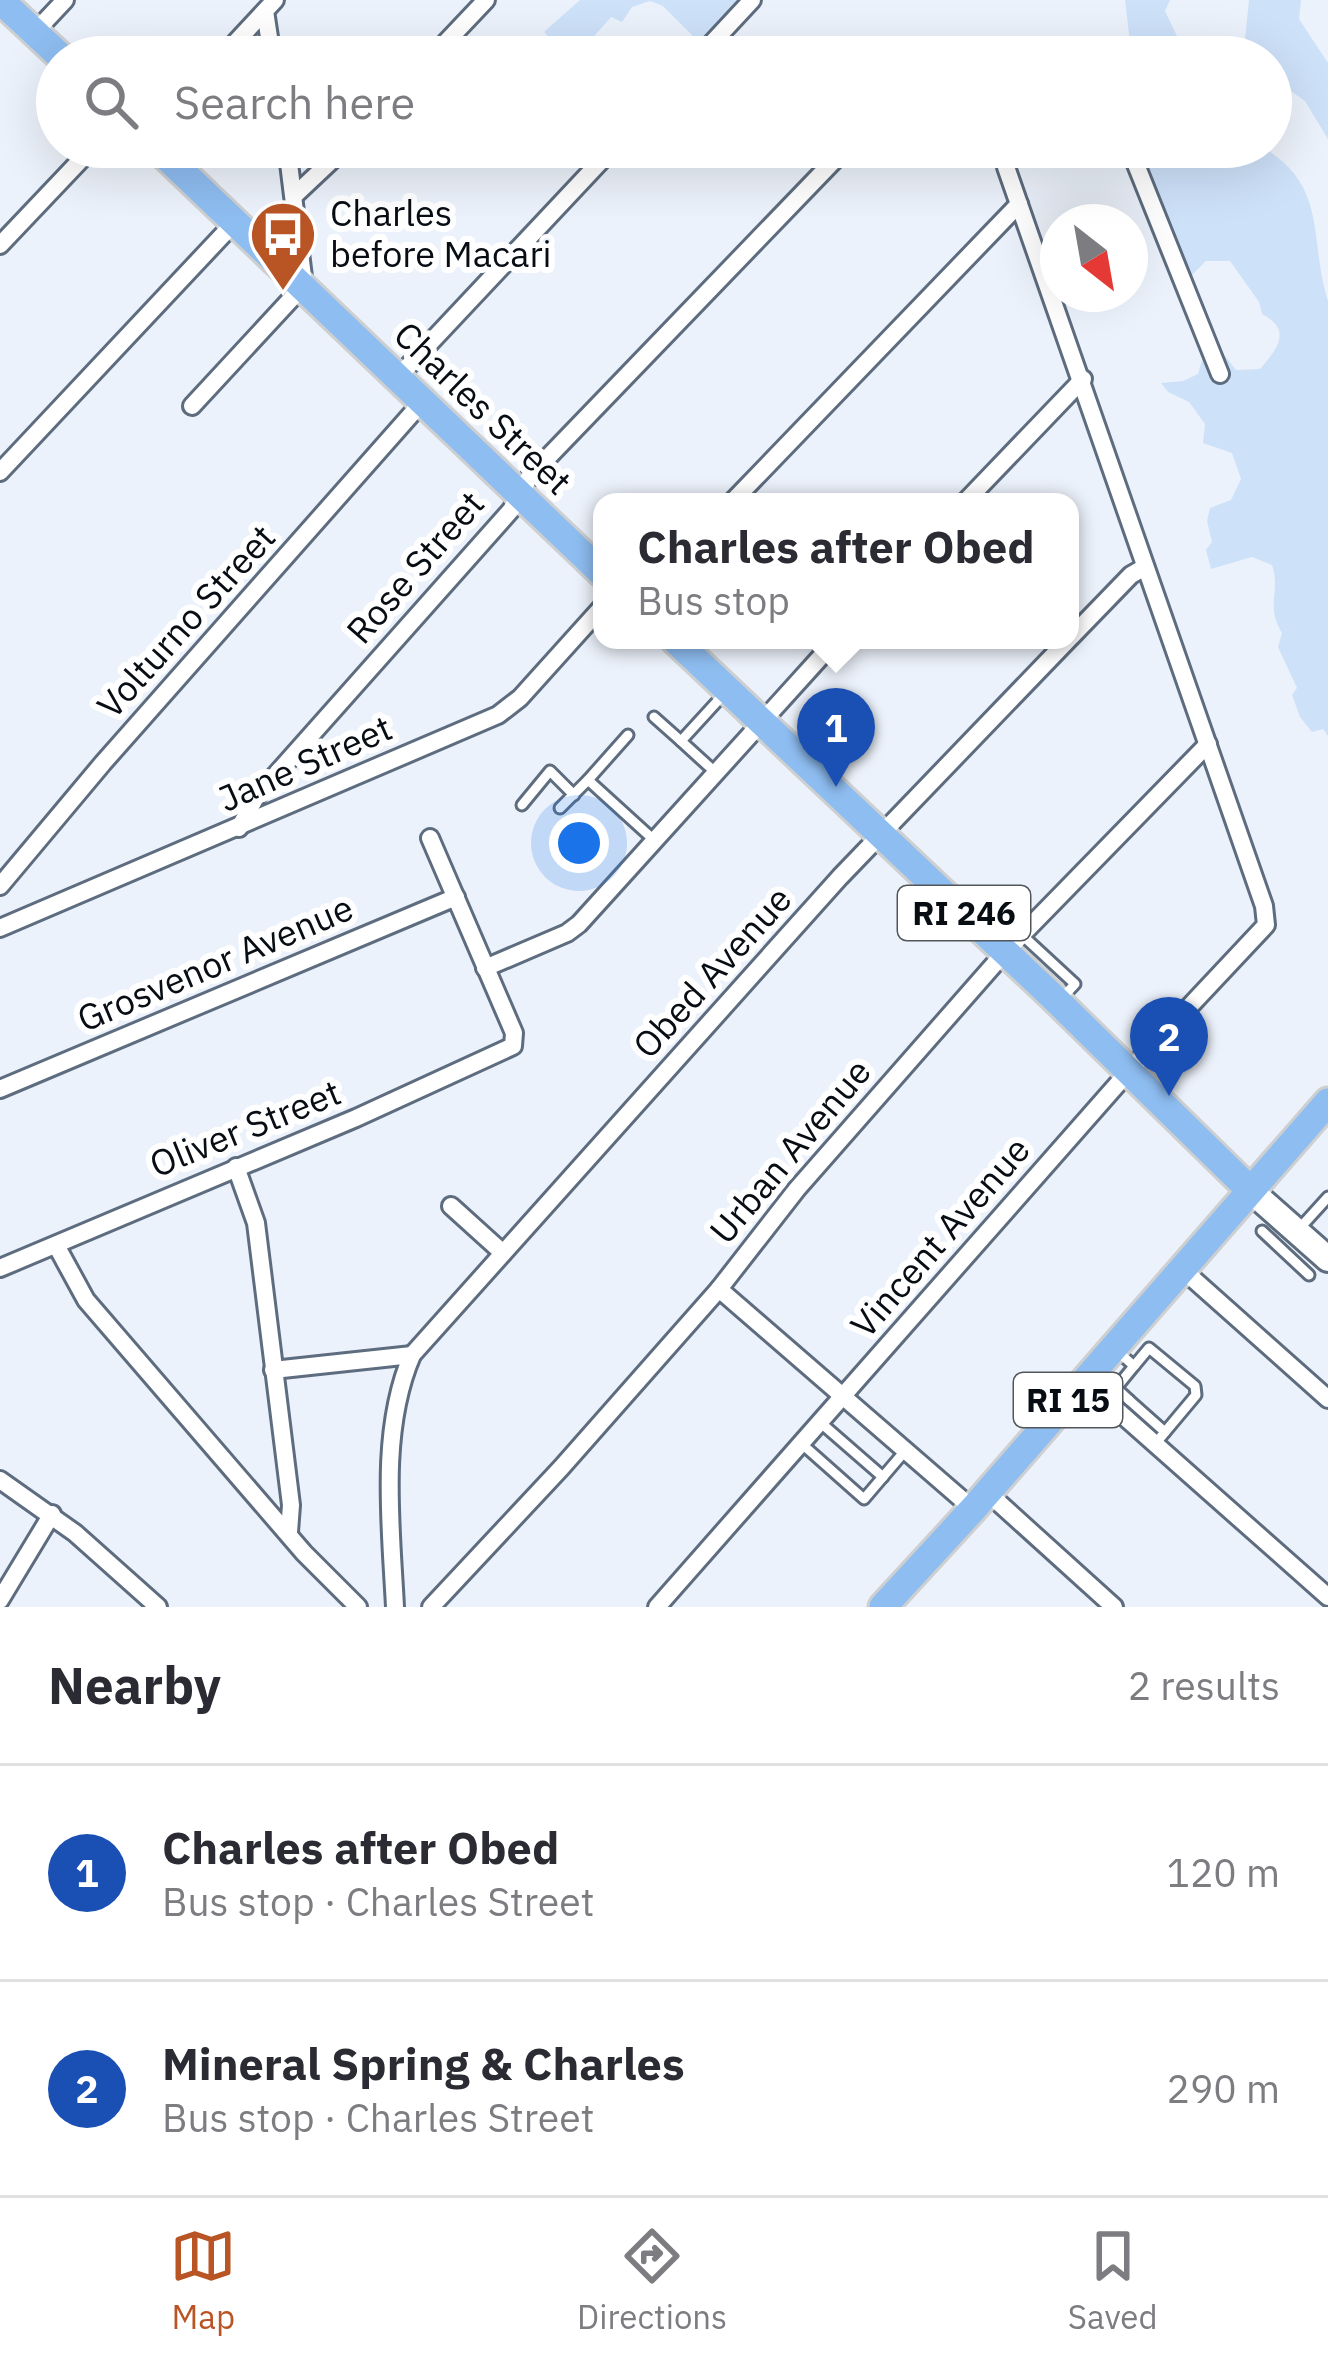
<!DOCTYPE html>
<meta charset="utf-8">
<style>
body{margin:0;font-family:"IBM Plex Sans",sans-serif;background:#f2f2f3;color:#2b2b33}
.compass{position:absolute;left:1040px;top:204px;width:108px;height:108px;border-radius:50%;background:#fff;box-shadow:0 12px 48px #0002;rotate:149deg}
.you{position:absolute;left:579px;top:843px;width:42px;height:42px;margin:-30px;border:9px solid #fff;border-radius:50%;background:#1a73e8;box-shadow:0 0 0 18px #1a73e833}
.badge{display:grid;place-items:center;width:78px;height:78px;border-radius:50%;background:#b95424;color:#fff;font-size:39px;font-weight:700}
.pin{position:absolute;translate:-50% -99px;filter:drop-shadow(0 3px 6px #0008)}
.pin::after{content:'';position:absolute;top:63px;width:42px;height:36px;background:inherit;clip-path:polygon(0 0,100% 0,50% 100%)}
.popup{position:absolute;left:593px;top:493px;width:486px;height:156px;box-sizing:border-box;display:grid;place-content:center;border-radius:24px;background:#fff;filter:drop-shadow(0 3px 9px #0005);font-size:39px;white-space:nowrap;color:#7c7c81}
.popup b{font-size:45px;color:#2b2b33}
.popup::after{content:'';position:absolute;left:50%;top:100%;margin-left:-24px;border:24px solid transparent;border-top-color:#fff}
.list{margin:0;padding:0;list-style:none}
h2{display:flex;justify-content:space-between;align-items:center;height:156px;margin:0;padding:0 48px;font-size:51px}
h2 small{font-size:39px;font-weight:400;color:#7c7c81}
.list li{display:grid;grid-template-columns:78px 1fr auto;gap:36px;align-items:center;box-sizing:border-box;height:216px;padding:0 48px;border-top:3px solid #e1e1e2}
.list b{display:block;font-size:45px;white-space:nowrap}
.list p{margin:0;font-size:39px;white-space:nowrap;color:#7c7c81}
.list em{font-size:39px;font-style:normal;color:#7c7c81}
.icon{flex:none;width:66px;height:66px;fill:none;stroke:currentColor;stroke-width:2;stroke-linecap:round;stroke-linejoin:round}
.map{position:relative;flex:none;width:1328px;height:1607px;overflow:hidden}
.search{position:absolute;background:#fff;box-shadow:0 12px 48px #0002;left:36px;right:36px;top:36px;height:132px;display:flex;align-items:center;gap:30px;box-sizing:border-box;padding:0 42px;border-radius:66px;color:#7c7c81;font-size:45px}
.sheet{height:588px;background:#fff}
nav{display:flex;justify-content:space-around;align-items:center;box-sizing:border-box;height:168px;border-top:3px solid #e1e1e2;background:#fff;font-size:33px;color:#7c7c81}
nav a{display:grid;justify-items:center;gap:6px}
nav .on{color:#b95424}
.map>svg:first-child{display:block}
.green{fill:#cde1f9}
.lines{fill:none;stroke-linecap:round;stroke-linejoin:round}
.service-casing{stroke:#5d6c7e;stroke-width:15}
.minor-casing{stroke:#5d6c7e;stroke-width:22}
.secondary-casing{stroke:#5d6c7e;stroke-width:30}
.primary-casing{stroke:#cdcfd0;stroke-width:33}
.service{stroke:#fff;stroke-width:9}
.minor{stroke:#fff;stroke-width:16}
.secondary{stroke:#fff;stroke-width:24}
.primary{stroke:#8ebdf1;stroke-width:27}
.labels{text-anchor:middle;stroke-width:12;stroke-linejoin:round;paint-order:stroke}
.shield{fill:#fff;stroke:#51565a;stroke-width:3}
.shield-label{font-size:33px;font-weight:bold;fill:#070d13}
.poi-label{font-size:36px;fill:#070d13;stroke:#fff;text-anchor:start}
.street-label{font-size:36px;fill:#070d13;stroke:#fff}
</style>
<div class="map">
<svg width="1328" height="1607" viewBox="0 0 1328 1607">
<rect width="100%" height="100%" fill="#ecf2fb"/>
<g class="green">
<polygon points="580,0 747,0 703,46 663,6 650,1 632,7 622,22 611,17 582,50 569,57 544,32"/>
<polygon points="1125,0 1170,0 1165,11 1187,57 1139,57 1130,42"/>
<polygon points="1249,0 1301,0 1299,19 1328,63 1328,139 1305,101 1271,77 1271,57 1250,57 1244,49"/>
<path d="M1129,147L1267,150C1328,188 1309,242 1328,301V736L1323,729L1312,732L1300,717L1292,695L1297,688L1278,647L1282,633C1265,606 1281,592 1272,565L1252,557L1211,569L1206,550L1212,542L1207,521L1210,508L1231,500L1241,479L1232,453L1203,443L1205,424L1189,402L1168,392L1161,383L1183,381L1198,374L1205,350L1225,356L1236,370L1260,369C1277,349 1293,330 1262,314L1259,302L1230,261H1206L1180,287Z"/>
</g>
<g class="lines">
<defs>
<g id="service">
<polyline points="654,717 681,741"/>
<polyline points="628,735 588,780 654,840"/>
<polyline points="715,772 681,741 724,694"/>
<polyline points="522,805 550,771 574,795"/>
<polyline points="560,808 588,780"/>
<polyline points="1022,935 1075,984 1062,998"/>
<polyline points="1299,1229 1328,1197"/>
<polyline points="1262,1231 1309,1275"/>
<polyline points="1115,1349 1134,1366 1116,1388 1129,1400"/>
<polyline points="1134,1366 1149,1348 1195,1386 1196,1395 1155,1444"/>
<polyline points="1129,1400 1165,1432"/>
<polyline points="821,1423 883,1477"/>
<polyline points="802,1444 864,1499 905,1451"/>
</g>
<g id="minor">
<polyline points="265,11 272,57"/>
<polyline points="35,32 65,0"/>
<polyline points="222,57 275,0"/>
<polyline points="432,57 486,0"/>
<polyline points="699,57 752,0"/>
<polyline points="933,57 942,47"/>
<polyline points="1129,147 1220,374"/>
<polyline points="295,195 346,147"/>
<polyline points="0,245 93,147"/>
<polyline points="398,377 614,147"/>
<polyline points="192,406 304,285 287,147"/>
<polyline points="0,472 234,223"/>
<polyline points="732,502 1019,204"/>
<polyline points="965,502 1083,379"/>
<polyline points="1070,638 1131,575 1145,567"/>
<polyline points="239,828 256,797 511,510 530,476 847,147"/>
<polyline points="0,886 103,763 423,401"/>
<polyline points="0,928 498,715 520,698 602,607"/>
<polyline points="485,968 567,933 579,924 836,640"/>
<polyline points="0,1089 456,897"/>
<polyline points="236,1167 256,1223 291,1505 289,1532"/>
<polyline points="451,1206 503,1253"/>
<polyline points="56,1245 86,1300 304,1553 358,1607"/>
<polyline points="0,1268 356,1118 513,1046 514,1033 430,838"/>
<polyline points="1182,1269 1328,1399"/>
<polyline points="719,1289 973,1509"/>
<polyline points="273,1370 412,1355"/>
<polyline points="1084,1381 1328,1597"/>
<polyline points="0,1480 75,1533 158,1607"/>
<polyline points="988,1493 1114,1607"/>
<polyline points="0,1600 52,1514"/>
<path d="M395,1607C391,1526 379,1431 412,1355L840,877L1068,640"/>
<polyline points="431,1607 561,1468 719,1289 797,1189 1005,952 1208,744"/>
<polyline points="657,1607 1129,1071 1266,925 1264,906 1006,167 1008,154 1023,147"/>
</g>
<polyline id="secondary" points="1250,1190 1328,1259"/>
<g id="primary">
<polyline points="0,0 61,57"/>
<polyline points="156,147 602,573"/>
<polyline points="675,640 1053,997 1250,1190"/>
<polyline points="883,1607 973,1509 1328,1102"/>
</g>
</defs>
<use href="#service" class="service-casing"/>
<use href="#minor" class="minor-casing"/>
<use href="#secondary" class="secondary-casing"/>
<use href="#primary" class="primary-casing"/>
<use href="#service" class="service"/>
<use href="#minor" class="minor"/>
<use href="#secondary" class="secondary"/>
<use href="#primary" class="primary"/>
</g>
<defs>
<symbol id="bus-pin" viewBox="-11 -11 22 30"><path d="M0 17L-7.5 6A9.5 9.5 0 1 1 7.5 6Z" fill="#b95424" stroke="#fff"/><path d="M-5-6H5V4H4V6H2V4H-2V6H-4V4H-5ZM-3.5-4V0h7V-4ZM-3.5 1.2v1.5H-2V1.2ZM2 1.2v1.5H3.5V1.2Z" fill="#fff"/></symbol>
</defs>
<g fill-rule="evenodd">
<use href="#bus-pin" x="245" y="196" width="76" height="104"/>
</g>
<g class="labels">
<g class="shield">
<rect x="898" y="886" width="132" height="54" rx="9"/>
<rect x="1014" y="1373" width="108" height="54" rx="9"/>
</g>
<g class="shield-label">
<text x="964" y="925">RI 246</text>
<text x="1068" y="1412">RI 15</text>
</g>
<g class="poi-label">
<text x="330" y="226">Charles<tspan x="330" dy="41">before Macari</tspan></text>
</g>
<g class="street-label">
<text transform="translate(483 408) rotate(44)" y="13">Charles Street</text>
<text transform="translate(415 567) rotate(-49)" y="13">Rose Street</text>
<text transform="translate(186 621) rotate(-48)" y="13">Volturno Street</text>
<text transform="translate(305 763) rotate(-24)" y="13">Jane Street</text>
<text transform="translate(215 963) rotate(-23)" y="13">Grosvenor Avenue</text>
<text transform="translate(712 972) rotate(-48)" y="13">Obed Avenue</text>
<text transform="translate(245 1128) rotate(-22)" y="13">Oliver Street</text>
<text transform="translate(790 1151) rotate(-50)" y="13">Urban Avenue</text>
<text transform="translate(940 1237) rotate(-49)" y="13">Vincent Avenue</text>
</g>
</g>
</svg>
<svg class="compass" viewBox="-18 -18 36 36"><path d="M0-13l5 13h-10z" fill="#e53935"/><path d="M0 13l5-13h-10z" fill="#7c7c81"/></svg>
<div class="you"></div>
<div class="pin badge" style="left:836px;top:787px;background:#1a4fb4">1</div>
<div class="popup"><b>Charles after Obed</b>Bus stop</div>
<div class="pin badge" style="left:1169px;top:1096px;background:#1a4fb4">2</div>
<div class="search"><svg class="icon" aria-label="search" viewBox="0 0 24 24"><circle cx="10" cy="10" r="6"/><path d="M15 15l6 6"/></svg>Search here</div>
</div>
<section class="sheet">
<h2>Nearby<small>2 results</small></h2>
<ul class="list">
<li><span class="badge" style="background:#1a4fb4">1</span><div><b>Charles after Obed</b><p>Bus stop · Charles Street</p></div><em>120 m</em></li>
<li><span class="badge" style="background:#1a4fb4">2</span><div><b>Mineral Spring &amp; Charles</b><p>Bus stop · Charles Street</p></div><em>290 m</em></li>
</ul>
</section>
<nav>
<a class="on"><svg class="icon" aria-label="map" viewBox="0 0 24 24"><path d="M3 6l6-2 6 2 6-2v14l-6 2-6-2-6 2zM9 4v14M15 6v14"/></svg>Map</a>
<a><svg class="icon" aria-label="directions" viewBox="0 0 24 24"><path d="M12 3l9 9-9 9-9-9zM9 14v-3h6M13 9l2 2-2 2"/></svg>Directions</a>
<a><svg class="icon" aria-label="saved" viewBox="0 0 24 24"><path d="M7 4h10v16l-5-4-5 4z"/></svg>Saved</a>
</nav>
